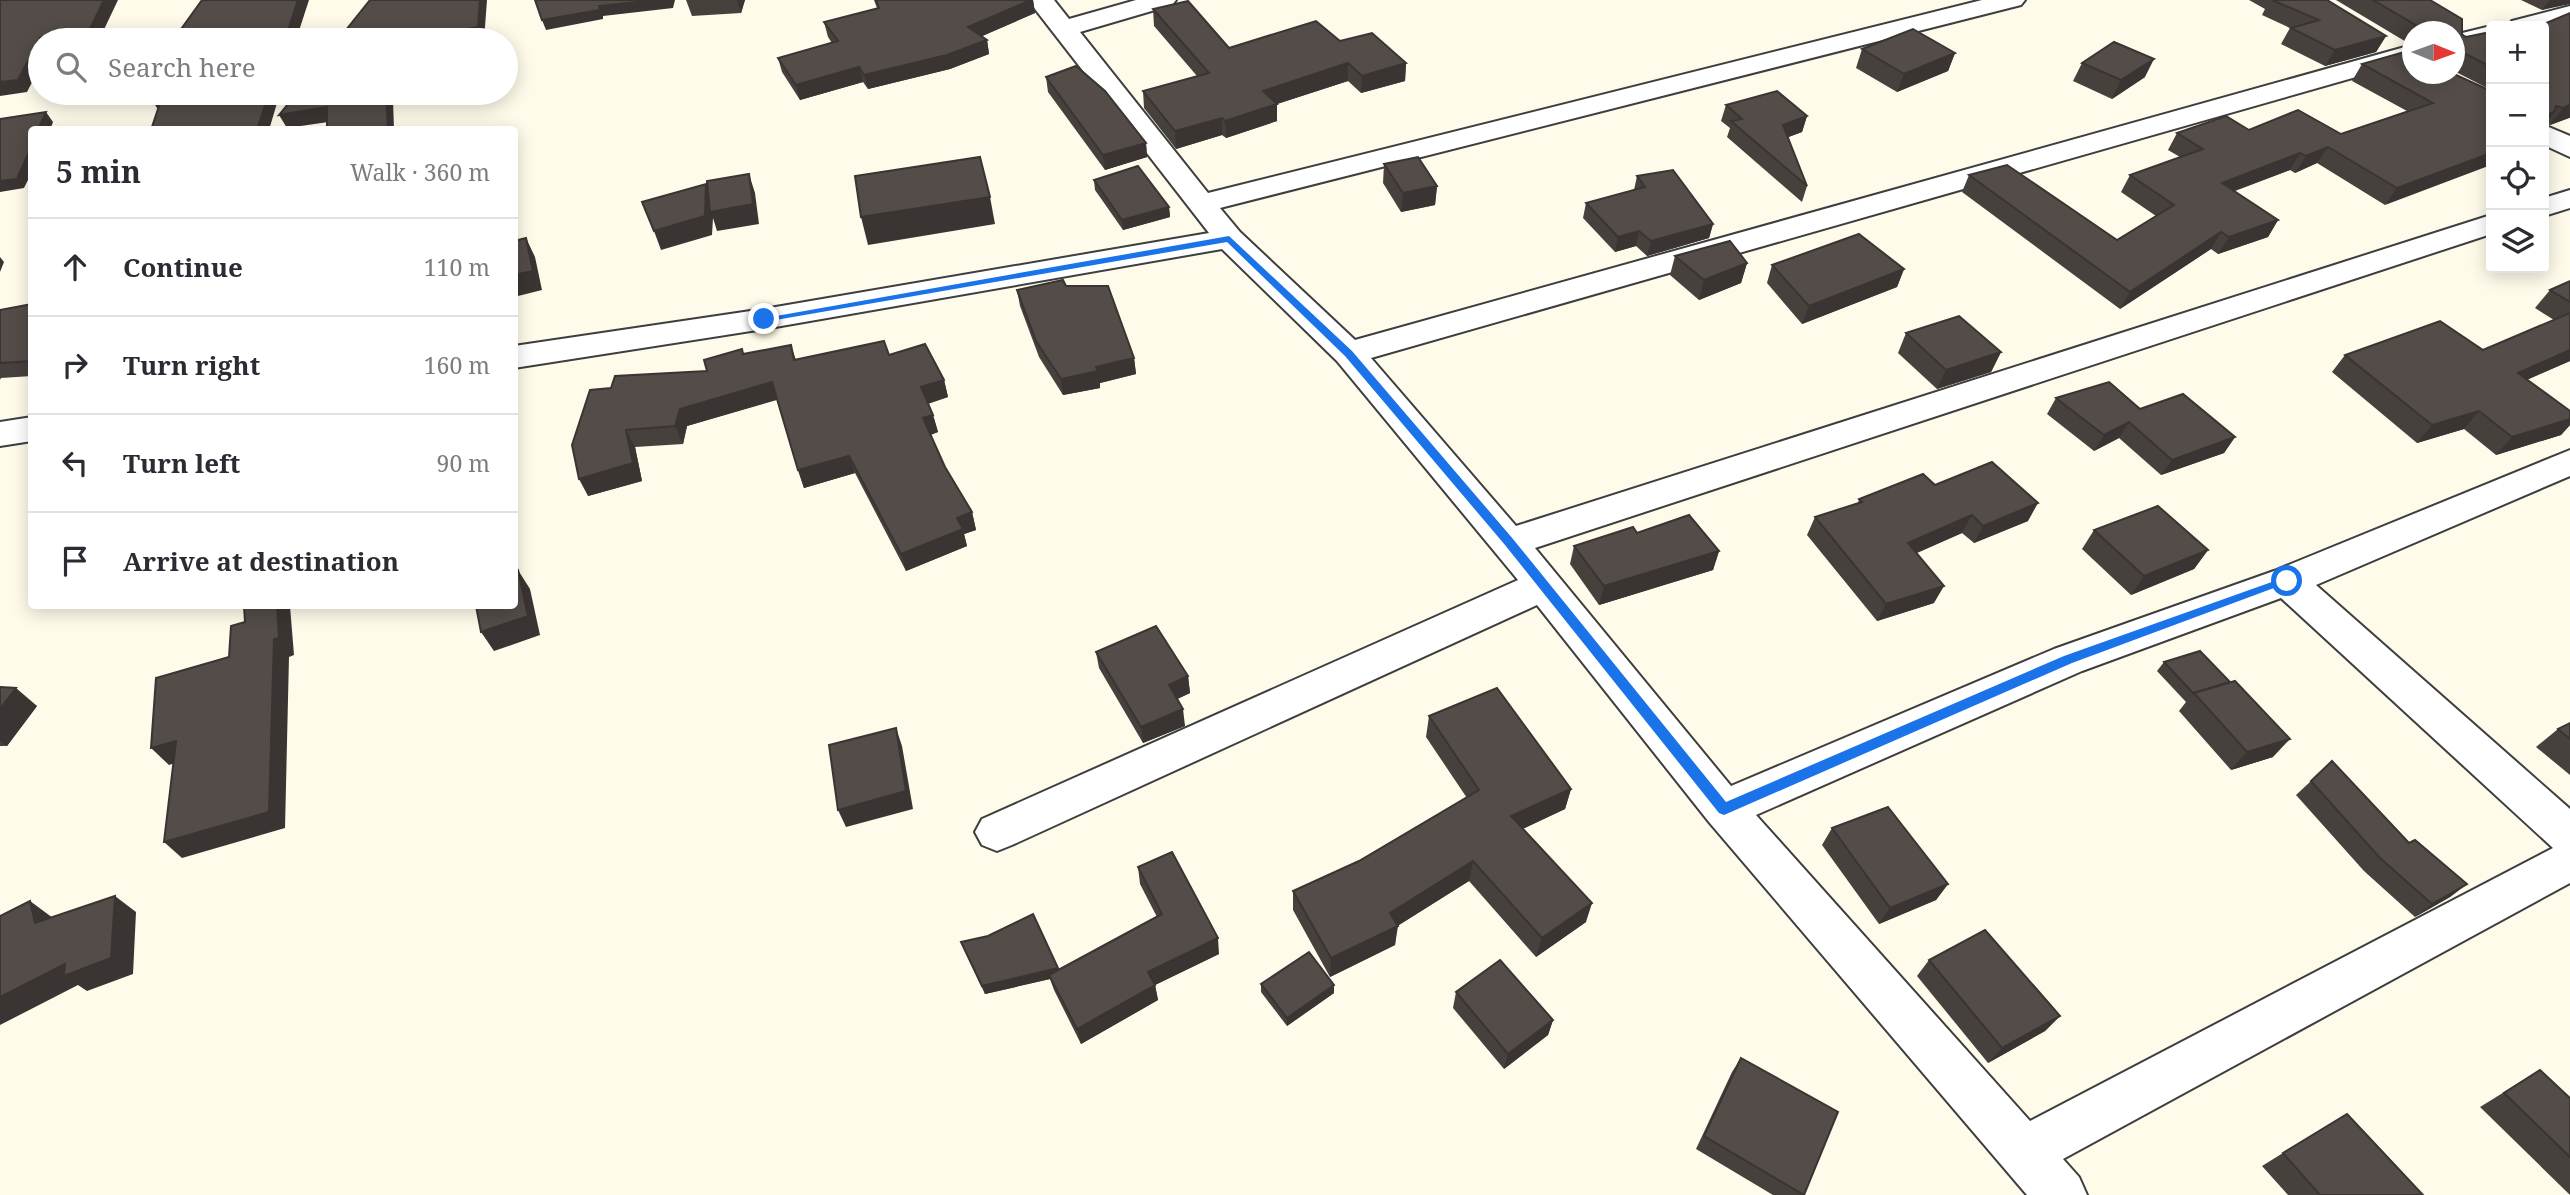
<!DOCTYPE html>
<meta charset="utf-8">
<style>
body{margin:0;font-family:"Noto Serif",serif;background:#f2f2f3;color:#2b2b33}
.controls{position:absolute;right:21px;top:21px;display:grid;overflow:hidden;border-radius:7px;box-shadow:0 4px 18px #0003}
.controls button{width:63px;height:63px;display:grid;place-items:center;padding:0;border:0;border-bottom:2px solid #e1e1e2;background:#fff;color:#2b2b33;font:35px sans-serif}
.compass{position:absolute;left:2402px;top:21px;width:63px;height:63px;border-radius:50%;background:#fff;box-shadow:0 4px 18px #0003;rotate:91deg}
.stop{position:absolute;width:21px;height:21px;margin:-16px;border:5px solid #1a73e8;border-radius:50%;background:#fff}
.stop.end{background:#1a73e8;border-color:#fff;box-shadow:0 2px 7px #0008}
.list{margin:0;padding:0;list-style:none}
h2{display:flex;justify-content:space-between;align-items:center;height:91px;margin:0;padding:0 28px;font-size:30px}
h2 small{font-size:23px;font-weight:400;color:#7c7c81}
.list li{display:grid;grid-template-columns:46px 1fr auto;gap:21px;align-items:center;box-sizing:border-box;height:98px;padding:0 28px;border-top:2px solid #e1e1e2}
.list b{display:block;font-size:26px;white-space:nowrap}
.list em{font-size:23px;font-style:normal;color:#7c7c81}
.icon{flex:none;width:38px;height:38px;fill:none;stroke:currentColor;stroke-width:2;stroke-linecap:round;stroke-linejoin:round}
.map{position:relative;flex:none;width:2570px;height:1195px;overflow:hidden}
.search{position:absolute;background:#fff;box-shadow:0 4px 18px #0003;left:28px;top:28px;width:490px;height:77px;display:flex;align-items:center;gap:18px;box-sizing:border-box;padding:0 24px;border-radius:38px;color:#7c7c81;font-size:26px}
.panel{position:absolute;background:#fff;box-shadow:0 4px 18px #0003;left:28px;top:126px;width:490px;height:483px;border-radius:7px}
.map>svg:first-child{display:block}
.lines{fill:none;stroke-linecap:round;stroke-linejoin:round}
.minor-casing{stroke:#3e3e3e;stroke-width:4}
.minor{fill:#fff;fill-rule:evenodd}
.wall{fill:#47413e}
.shaded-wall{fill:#3a3532}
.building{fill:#534c48;stroke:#3a3532;stroke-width:2}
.route{fill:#1a73e8}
</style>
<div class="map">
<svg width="2570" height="1195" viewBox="0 0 2570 1195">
<rect width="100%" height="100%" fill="#fefbea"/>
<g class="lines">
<defs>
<g id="minor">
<path d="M1028,0H1054L1069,19L1136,0H1176L1172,5L1080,32L1208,193L1982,0H2025L2021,5L1220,208L1240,232L1355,340L2412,45V61L1371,358L1516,526L2491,215V234L1535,548L1731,786L2054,649L2274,571L2570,450V476L2316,585L2570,809V883L2063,1159L2079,1177L2087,1195H2027L1709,822L1537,605L1012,845L997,851L982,845L975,832L982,819L1518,580L1337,361L1222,249L764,329L514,368V346L764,309L1209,233ZM2281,598L2553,848L2030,1121L1756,815L2082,671Z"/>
<polygon points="2570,6 2570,22 2544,28 2508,26 2512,21"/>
<polygon points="2491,26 2491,42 2454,51 2454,35"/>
<polygon points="2544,125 2570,136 2570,157 2544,145"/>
<polygon points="2570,190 2570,208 2544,216 2544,198"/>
<polygon points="32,417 32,441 0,446 0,422"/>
</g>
</defs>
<use href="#minor" class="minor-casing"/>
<use href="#minor" class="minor"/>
</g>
<g class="wall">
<polygon points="686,0 745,0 741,13 692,16"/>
<polygon points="874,0 1033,0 1035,13 982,36 987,40 989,54 950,69 868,89 863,82 800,100 782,72 778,58 832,43 828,37 824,22 877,8"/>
<polygon points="2249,0 2327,0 2386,36 2376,52 2325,66 2281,44 2290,28 2262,15 2265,9"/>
<polygon points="2336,0 2430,0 2466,37 2491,37 2491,90 2454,71 2454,32 2412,32 2412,43 2408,43"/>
<polygon points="2521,0 2570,0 2542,10"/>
<polygon points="1153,9 1229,48 1340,41 1406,63 1405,81 1361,93 1348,81 1277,104 1277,121 1226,138 1222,135 1176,149 1144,108 1143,91 1197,76 1154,26"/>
<polygon points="2570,13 2570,118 2569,118 2550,125 2545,123 2544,125 2544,26"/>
<polygon points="1862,49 1955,53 1948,71 1897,92 1856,68"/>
<polygon points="2082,63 2145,77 2112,99 2073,81"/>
<polygon points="2362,64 2412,74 2491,91 2385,205 2317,163 2295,173 2290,170 2235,191 2278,220 2268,237 2218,254 2211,249 2120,309 1962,192 1969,175 2117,240 2156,216 2121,192 2130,175 2180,157 2168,150 2177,133 2249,130 2341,134 2407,111 2352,81"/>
<polygon points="1046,77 1146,143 1147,157 1105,170 1048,92"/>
<polygon points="1726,105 1807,116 1802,132 1788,137 1807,186 1802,202 1727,137 1730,128 1721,121"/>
<polygon points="1384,164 1437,186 1435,205 1401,212 1383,183"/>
<polygon points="1637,176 1713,224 1709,238 1647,256 1636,246 1615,252 1583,218 1586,203 1634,190"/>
<polygon points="1094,180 1169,207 1170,217 1123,230 1095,190"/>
<polygon points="1675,256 1747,263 1741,283 1699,300 1670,275"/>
<polygon points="1772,265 1904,269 1897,287 1802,324 1767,283"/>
<polygon points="2570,281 2570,361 2527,380 2570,411 2570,425 2561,435 2496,455 2464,429 2417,443 2332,372 2345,355 2483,350 2554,320 2535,308 2550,290"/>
<polygon points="1066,286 1134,358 1136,374 1100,383 1100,388 1063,395 1039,357 1020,306 1017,290"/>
<polygon points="32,304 32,376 1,378 0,380 0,310"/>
<polygon points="1906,333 2001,352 1991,372 1937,389 1898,353"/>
<polygon points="791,345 796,360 889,355 944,380 948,397 928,404 933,415 938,432 930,435 945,467 972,512 976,530 964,534 967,546 906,571 855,473 804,488 798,470 777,400 687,426 683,444 635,447 642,481 588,496 611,388 707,371 744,354"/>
<polygon points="2056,398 2140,409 2235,437 2224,453 2161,475 2119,438 2094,451 2047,414"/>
<polygon points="1935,485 2028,521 1974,543 1962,533 1916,553 1934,603 1877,621 1807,535 1815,517 1858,504 1859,499"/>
<polygon points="2094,530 2208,550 2194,569 2131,595 2082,549"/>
<polygon points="1637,533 1719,551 1713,570 1599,605 1570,564 1574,546"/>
<polygon points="1096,652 1188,676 1190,693 1177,699 1185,726 1143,743 1099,668"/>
<polygon points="2164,662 2230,682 2273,757 2231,770 2179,711 2186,702 2157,671"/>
<polygon points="0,687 37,706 7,746 0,746"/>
<polygon points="1429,716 1571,789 1565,809 1523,829 1586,922 1536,957 1469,881 1397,926 1395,945 1330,977 1293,910 1293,891 1359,861 1467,798 1426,737"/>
<polygon points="2570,723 2570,775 2536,747 2558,729"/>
<polygon points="2311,781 2409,843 2467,884 2450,897 2415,917 2364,871 2296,795"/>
<polygon points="1832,828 1948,884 1936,900 1879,924 1822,845"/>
<polygon points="1138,867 1219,954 1155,985 1158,1000 1081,1044 1054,990 1050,979 985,994 961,942 1058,970 1157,917 1140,884"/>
<polygon points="1929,960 2060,1016 2045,1031 1988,1063 1917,976"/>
<polygon points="1261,984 1334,993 1287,1026 1261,992"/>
<polygon points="1456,992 1553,1020 1548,1035 1504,1069 1453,1008"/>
<polygon points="1741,1058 1838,1112 1803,1195 1773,1195 1696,1149 1732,1072"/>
<polygon points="2540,1070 2570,1098 2570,1195 2480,1107"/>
<polygon points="2283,1153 2423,1195 2288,1195 2262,1166"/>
</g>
<g class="shaded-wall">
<polygon points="104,0 118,0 99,40 40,40 40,67 27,92 0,96 0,82 40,38"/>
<polygon points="298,0 309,0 296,40 285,40"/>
<polygon points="480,0 487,0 484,40 407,40"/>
<polygon points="656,0 675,0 673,8 603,16 603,19 546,30 542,20 599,6"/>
<polygon points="737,0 745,0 741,13"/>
<polygon points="1031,0 1033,0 1035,13 971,41 968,27"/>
<polygon points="2550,0 2570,0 2570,4 2542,10"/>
<polygon points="2386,36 2376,52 2325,66 2335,50"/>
<polygon points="987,40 989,54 950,69 868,89 864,75"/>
<polygon points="1955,53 1948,71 1897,92 1904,74"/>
<polygon points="2154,59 2145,77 2112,99 2121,80"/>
<polygon points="1348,63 1348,81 1265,108 1277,104 1277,121 1226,138 1225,121 1263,91"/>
<polygon points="1406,63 1405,81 1361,93 1362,76"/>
<polygon points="859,67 863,82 800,100 796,85"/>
<polygon points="269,93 280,93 269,130 257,130"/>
<polygon points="386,93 389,93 393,100 394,130 388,130"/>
<polygon points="162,97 159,111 151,99"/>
<polygon points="2570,105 2570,116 2569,118 2550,125 2563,108"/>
<polygon points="327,107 335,121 287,128 279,115"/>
<polygon points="46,112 53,122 50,130 38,130"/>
<polygon points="2554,112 2544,125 2544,116"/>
<polygon points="1807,116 1802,132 1778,141 1783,125"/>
<polygon points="1222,118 1222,135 1176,149 1175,131"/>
<polygon points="1146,143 1147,157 1105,170 1103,155"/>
<polygon points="32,145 32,172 24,188 0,192 0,181"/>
<polygon points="2328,147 2317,163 2295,173 2306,156"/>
<polygon points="2300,153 2290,170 2212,199 2222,183"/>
<polygon points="2491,153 2491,165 2385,205 2397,188"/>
<polygon points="749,174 755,193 759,224 717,231 713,218 712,235 661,250 654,231 706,184 713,203"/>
<polygon points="1437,186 1435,205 1401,212 1403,193"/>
<polygon points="990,197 995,224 868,245 861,217"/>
<polygon points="1169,207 1170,217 1123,230 1122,220"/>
<polygon points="2278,220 2268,237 2218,254 2229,237"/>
<polygon points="1713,224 1709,238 1647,256 1651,241"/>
<polygon points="1639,231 1636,246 1615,252 1618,237"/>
<polygon points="2221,232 2211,249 2120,309 2130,292"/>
<polygon points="526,238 535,257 542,290 514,297 514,275"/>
<polygon points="0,257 4,262 0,272"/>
<polygon points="1747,263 1741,283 1699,300 1704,280"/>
<polygon points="1904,269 1897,287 1802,324 1809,306"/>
<polygon points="2570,350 2570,361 2502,390 2518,373"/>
<polygon points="2001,352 1991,372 1937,389 1946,370"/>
<polygon points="1134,358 1136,374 1100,383 1100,388 1063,395 1061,379 1096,367"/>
<polygon points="944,380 948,397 926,404 921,387"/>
<polygon points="772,382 778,399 687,426 683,444 675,426 680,409"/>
<polygon points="2479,411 2464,429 2417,443 2432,425"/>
<polygon points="933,415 938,432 928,436 923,418"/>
<polygon points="2570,419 2570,425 2561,435 2496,455 2512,437"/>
<polygon points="2129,422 2119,438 2094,451 2104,435"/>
<polygon points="626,430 635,447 642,481 588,496 579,479"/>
<polygon points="2235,437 2224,453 2161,475 2172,460"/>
<polygon points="849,456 855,473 804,488 798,470"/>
<polygon points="2038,503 2028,521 1974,543 1983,526"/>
<polygon points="972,512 976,530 964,534 967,546 906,571 901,554 957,518"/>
<polygon points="1972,515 1962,533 1899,561 1908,543"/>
<polygon points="2208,550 2194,569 2131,595 2144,576"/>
<polygon points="1719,551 1713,570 1599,605 1604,586"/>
<polygon points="518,570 530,589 540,635 494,651 481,632"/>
<polygon points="1944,586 1934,603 1877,621 1886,604"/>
<polygon points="277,606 290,606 294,655 289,657 285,828 182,858 164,842 274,639"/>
<polygon points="1188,676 1190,693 1171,702 1169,685"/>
<polygon points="16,688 37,706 7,746 0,741 0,709"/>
<polygon points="1183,709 1185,726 1143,743 1141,727"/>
<polygon points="896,728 902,746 913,809 846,827 838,810"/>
<polygon points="2290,739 2273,757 2231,770 2247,752"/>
<polygon points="176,741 194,757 169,765 151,748"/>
<polygon points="1571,789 1565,809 1507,836 1511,816"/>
<polygon points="1473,861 1469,881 1396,927 1398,926 1395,945 1330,977 1331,958 1390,913"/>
<polygon points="1948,884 1936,900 1879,924 1890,908"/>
<polygon points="2467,884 2450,897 2415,917 2432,904"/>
<polygon points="115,896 136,912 133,974 87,991 78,985 0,1025 0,997"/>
<polygon points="30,901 53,918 35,923"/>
<polygon points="1592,903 1586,922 1536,957 1542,938"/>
<polygon points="1218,938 1219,954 1155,985 1158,1000 1081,1044 1077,1029 1148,972"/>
<polygon points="1058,968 1060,976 1049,975 1050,979 985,994 982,986"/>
<polygon points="1334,985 1334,993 1287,1026 1287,1018"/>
<polygon points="2060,1016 2045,1031 1988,1063 2002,1048"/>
<polygon points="1553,1020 1548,1035 1504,1069 1508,1054"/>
</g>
<g class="building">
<polygon points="0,0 104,0 89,31 40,38 18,80 0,82"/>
<polygon points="202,0 298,0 285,40 176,40 179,32"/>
<polygon points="370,0 480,0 478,27 407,40 338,40"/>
<polygon points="535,0 656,0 599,6 600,10 542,20"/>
<polygon points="876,0 1031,0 968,27 987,40 947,55 864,75 859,67 796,85 778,58 838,41 824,22 879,8"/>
<polygon points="2272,0 2327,0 2386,36 2335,50 2291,28 2319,20"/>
<polygon points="2373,0 2430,0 2462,19 2462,35 2466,37 2485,33 2491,37 2491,67 2466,54 2454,55 2454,32 2424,32 2424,27 2419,27"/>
<polygon points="1188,1 1229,48 1316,21 1340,41 1372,33 1406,63 1362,76 1348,63 1263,91 1277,104 1225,121 1222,118 1175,131 1143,91 1209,73 1153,9"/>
<polygon points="2570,13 2570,105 2563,108 2556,106 2554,112 2544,116 2544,26 2539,26"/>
<polygon points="1913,29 1955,53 1904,74 1862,49"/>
<polygon points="2114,42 2154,59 2121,80 2082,63"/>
<polygon points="2411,50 2412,51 2412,74 2454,74 2491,91 2491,153 2397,188 2328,147 2306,156 2300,153 2222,183 2278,220 2229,237 2221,232 2130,292 1969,175 2007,165 2117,240 2174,205 2130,175 2203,149 2177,133 2226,116 2249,130 2298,110 2341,134 2433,103 2362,64"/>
<polygon points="1076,66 1105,91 1146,143 1103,155 1046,77"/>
<polygon points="1777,91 1807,116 1783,125 1807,186 1731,121 1742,119 1726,105"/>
<polygon points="153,93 269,93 257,130 151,130 162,97 151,99"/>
<polygon points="297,93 386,93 388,130 327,130 327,107 279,115"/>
<polygon points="46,112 38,130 32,130 32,145 17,179 0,181 0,119"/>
<polygon points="980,157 990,197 861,217 855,176"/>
<polygon points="1418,157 1437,186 1403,193 1384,164"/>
<polygon points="1138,166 1169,207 1122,220 1094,180"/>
<polygon points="1673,170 1713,224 1651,241 1639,231 1618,237 1586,203 1645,187 1637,176"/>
<polygon points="749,174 753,204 710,212 707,181"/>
<polygon points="706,184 705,216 654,231 642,202"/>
<polygon points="1859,234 1904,269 1809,306 1772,265"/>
<polygon points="526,238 533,271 514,275 514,241"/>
<polygon points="1730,241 1747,263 1704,280 1675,256"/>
<polygon points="1063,280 1066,286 1108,286 1134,358 1096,367 1098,371 1061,379 1036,341 1017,290"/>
<polygon points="2570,281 2570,302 2550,290"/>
<polygon points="32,304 32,361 0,363 0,310"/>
<polygon points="2570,313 2570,350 2518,373 2570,411 2570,419 2512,437 2479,411 2432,425 2345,355 2440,321 2483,350"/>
<polygon points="1959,316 2001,352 1946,370 1906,333"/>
<polygon points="884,341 889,355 925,344 944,380 921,387 933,415 923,418 945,467 972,512 957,518 963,529 901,554 849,456 798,470 772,382 680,409 675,426 626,430 633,463 579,479 572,445 590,390 611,388 615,376 707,371 704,360 742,349 743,354 791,345 794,360"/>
<polygon points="2109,382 2140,409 2183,394 2235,437 2172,460 2129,422 2104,435 2056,398"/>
<polygon points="1992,462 2038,503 1983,526 1972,515 1908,543 1944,586 1886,604 1815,517 1862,502 1859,499 1923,474 1935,485"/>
<polygon points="2158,506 2208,550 2144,576 2094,530"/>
<polygon points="1689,515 1719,551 1604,586 1574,546 1633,527 1637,533"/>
<polygon points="518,570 528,616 481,632 476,606 514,606 514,571"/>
<polygon points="244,606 277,606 279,638 274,639 269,812 164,842 176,741 151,748 156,678 229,657 231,626 245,622"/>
<polygon points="1156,626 1188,676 1169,685 1183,709 1141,727 1096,652"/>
<polygon points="2200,651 2230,682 2193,693 2164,662"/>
<polygon points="2235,681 2290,739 2247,752 2194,693"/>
<polygon points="0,687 16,688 0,709"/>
<polygon points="1497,688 1571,789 1511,816 1592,903 1542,938 1473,861 1390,913 1398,926 1331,958 1293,891 1359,861 1479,790 1429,716"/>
<polygon points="2570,723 2570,739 2558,729"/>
<polygon points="896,728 906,791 838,810 829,745"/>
<polygon points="2332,761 2409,843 2415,840 2467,884 2432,904 2380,858 2311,781"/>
<polygon points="1888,807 1948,884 1890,908 1832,828"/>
<polygon points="1172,852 1218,938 1148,972 1155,985 1077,1029 1049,975 1162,914 1138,867"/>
<polygon points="115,896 111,958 64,976 65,964 0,997 0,916 30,901 35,923"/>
<polygon points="1033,914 1058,968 982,986 961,942 988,936"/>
<polygon points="1985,930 2060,1016 2002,1048 1929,960"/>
<polygon points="1309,952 1334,985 1287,1018 1261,984"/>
<polygon points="1500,960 1553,1020 1508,1054 1456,992"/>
<polygon points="1741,1058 1838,1112 1804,1195 1704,1136"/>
<polygon points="2540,1070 2570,1098 2570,1157 2504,1093"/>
<polygon points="2347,1114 2423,1195 2320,1195 2283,1153"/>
</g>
<polygon class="route" points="1229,236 1352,351 1513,539 1726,802 2064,656 2283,578 2293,581 2072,663 1724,815 1719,813 1505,545 1345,356 1227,242 764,322 759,319"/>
</svg>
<div class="controls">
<button>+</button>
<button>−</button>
<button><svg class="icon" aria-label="locate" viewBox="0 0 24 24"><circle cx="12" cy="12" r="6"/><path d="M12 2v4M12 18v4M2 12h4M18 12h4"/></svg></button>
<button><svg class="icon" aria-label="layers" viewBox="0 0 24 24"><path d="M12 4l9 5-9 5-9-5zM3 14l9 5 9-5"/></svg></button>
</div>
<svg class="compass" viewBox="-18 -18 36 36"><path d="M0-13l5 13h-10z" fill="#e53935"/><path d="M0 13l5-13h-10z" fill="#7c7c81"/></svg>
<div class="stop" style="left:2287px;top:581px"></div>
<div class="stop end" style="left:764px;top:319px"></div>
<div class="search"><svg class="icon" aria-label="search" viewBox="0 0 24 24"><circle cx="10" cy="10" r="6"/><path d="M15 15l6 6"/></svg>Search here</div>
<section class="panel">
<h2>5 min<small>Walk · 360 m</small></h2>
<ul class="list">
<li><svg class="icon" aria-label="ahead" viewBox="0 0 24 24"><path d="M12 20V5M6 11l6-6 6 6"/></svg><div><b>Continue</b></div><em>110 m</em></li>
<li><svg class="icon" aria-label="right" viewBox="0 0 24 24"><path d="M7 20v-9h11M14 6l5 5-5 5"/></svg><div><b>Turn right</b></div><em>160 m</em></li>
<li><svg class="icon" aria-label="left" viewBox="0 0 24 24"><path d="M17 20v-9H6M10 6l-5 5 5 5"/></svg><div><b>Turn left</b></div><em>90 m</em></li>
<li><svg class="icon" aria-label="arrive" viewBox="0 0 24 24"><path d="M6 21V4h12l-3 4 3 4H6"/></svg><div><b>Arrive at destination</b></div></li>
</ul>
</section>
</div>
